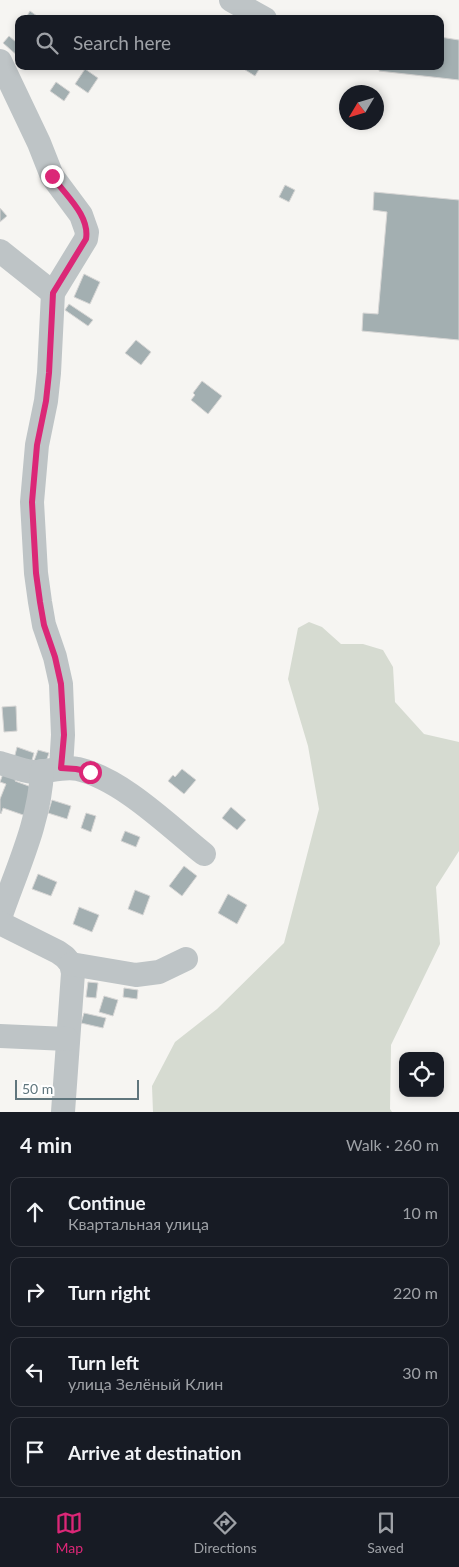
<!DOCTYPE html>
<meta charset="utf-8">
<style>
body{margin:0;font-family:Lato,sans-serif;background:#20242c;color:#f1f3f6}
.controls{position:absolute;right:15px;bottom:15px;display:grid;overflow:hidden;border-radius:10px;box-shadow:0 2px 8px #0003}
.controls button{width:45px;height:45px;display:grid;place-items:center;padding:0;border:0;border-bottom:1px solid #363941;background:#171b24;color:#f1f3f6;font:25px sans-serif}
.compass{position:absolute;left:339px;top:85px;width:45px;height:45px;border-radius:50%;background:#171b24;box-shadow:0 2px 8px #0003;rotate:232deg}
.scale{position:absolute;left:15px;bottom:12px;width:124px;box-sizing:border-box;padding-left:5px;border:2px solid #60767d;border-top:0;font-size:14px;line-height:18px;white-space:nowrap;color:#60767d;-webkit-text-stroke:4px #fff;paint-order:stroke}
.stop{position:absolute;width:15px;height:15px;margin:-11px;border:4px solid #db2777;border-radius:50%;background:#fff}
.stop.end{background:#db2777;border-color:#fff;box-shadow:0 1px 5px #0008}
.list{margin:0;padding:0;list-style:none}
h2{display:flex;justify-content:space-between;align-items:center;height:65px;margin:0;padding:0 20px;font-size:21px}
h2 small{font-size:16px;font-weight:400;color:#9ea1a6}
.list li{display:grid;grid-template-columns:32px 1fr auto;gap:15px;align-items:center;box-sizing:border-box;height:70px;margin:0 10px 10px;padding:0 10px;border:1px solid #363941;border-radius:10px}
.list b{display:block;font-size:19px;white-space:nowrap}
.list p{margin:0;font-size:16px;white-space:nowrap;color:#9ea1a6}
.list em{font-size:16px;font-style:normal;color:#9ea1a6}
.icon{flex:none;width:28px;height:28px;fill:none;stroke:currentColor;stroke-width:2;stroke-linecap:round;stroke-linejoin:round}
.map{position:relative;flex:none;width:459px;height:1112px;overflow:hidden}
.search{position:absolute;background:#171b24;box-shadow:0 2px 8px #0003;left:15px;right:15px;top:15px;height:55px;display:flex;align-items:center;gap:12px;box-sizing:border-box;padding:0 18px;border-radius:10px;color:#9ea1a6;font-size:19px}
.sheet{height:385px;background:#171b24}
nav{display:flex;justify-content:space-around;align-items:center;box-sizing:border-box;height:70px;border-top:1px solid #363941;background:#171b24;font-size:14px;color:#9ea1a6}
nav a{display:grid;justify-items:center;gap:2px}
nav .on{color:#db2777}
.map>svg:first-child{display:block}
.green{fill:#d6dbd1}
.building{fill:#a3afb1;stroke:#d7d6d5}
.lines{fill:none;stroke-linecap:round;stroke-linejoin:round}
.minor{stroke:#bec4c6;stroke-width:24}
.route{stroke:#db2777;stroke-width:6}
</style>
<div class="map">
<svg width="459" height="1112" viewBox="0 0 459 1112">
<rect width="100%" height="100%" fill="#f6f5f2"/>
<polygon class="green" points="309,622 322,627 341,644 363,644 383,650 393,667 395,702 424,734 459,742 459,851 436,887 440,944 391,1045 390,1109 392,1112 153,1112 152,1086 175,1042 217,1009 284,943 319,809 308,746 288,679 298,628"/>
<g class="building">
<polygon points="30,11 41,19 25,19"/>
<polygon points="9,36 16,42 17,41 19,42 19,57 3,43"/>
<polygon points="440,37 459,40 459,80 379,71 380,66 440,66"/>
<polygon points="239,66 261,66 255,76"/>
<polygon points="85,69 98,78 88,93 75,84"/>
<polygon points="56,82 70,92 64,101 50,91"/>
<polygon points="285,185 295,190 289,202 279,197"/>
<polygon points="374,192 459,200 459,340 362,331 363,313 378,314 387,212 373,210"/>
<polygon points="0,208 7,216 0,222"/>
<polygon points="84,274 100,282 90,304 74,297"/>
<polygon points="69,304 93,320 88,326 65,310"/>
<polygon points="136,340 151,352 141,365 125,353"/>
<polygon points="202,381 222,396 208,414 191,400 195,395 193,393"/>
<polygon points="16,706 17,731 4,732 2,707"/>
<polygon points="17,747 34,753 31,764 14,759"/>
<polygon points="38,750 49,753 45,765 34,761"/>
<polygon points="182,769 196,780 184,794 168,781 173,775 175,777"/>
<polygon points="4,771 17,776 15,781 34,788 29,817 3,808 1,814 0,813 0,799 6,784 0,782"/>
<polygon points="52,800 71,806 67,819 48,813"/>
<polygon points="231,807 246,820 237,830 222,818"/>
<polygon points="86,813 96,816 91,832 81,828"/>
<polygon points="125,831 140,837 136,847 121,841"/>
<polygon points="184,866 197,876 182,896 169,886"/>
<polygon points="38,874 57,882 51,896 32,889"/>
<polygon points="135,890 150,896 143,915 128,909"/>
<polygon points="228,894 247,905 237,924 218,913"/>
<polygon points="79,907 99,915 92,932 73,924"/>
<polygon points="88,982 98,983 96,998 86,997"/>
<polygon points="124,988 138,990 137,999 123,997"/>
<polygon points="104,996 118,1000 113,1016 99,1012"/>
<polygon points="84,1013 106,1018 103,1028 81,1023"/>
</g>
<g class="lines">
<g class="minor">
<polyline points="231,0 265,19"/>
<polyline points="0,61 39,143 52,176 81,215 87,232 86,239 53,293 49,373 46,401 37,445 32,502 36,573 40,602 44,625 55,657 61,684 63,735 61,768"/>
<polyline points="0,251 53,293"/>
<path d="M0,763C11,766 22,771 33,772C48,772 63,766 78,769C122,779 169,826 204,854"/>
<path d="M0,918C16,871 40,822 42,771"/>
<polyline points="0,923 58,952 65,957 71,964 73,973 63,1112"/>
<polyline points="71,964 136,975 159,972 186,959"/>
<polyline points="0,1036 67,1039"/>
</g>
</g>
<g class="lines">
<path class="route" d="M52,176C65,195 90,215 86,239L53,293L49,373L46,401L37,445L32,502L36,573L40,602L44,625L55,657L61,684L64,735L61,768L76,769L90,772"/>
</g>
</svg>
<div class="controls">
<button><svg class="icon" aria-label="locate" viewBox="0 0 24 24"><circle cx="12" cy="12" r="6"/><path d="M12 2v4M12 18v4M2 12h4M18 12h4"/></svg></button>
</div>
<svg class="compass" viewBox="-18 -18 36 36"><path d="M0-13l5 13h-10z" fill="#e53935"/><path d="M0 13l5-13h-10z" fill="#9ea1a6"/></svg>
<div class="scale">50 m</div>
<div class="stop" style="left:90px;top:772px"></div>
<div class="stop end" style="left:52px;top:176px"></div>
<div class="search"><svg class="icon" aria-label="search" viewBox="0 0 24 24"><circle cx="10" cy="10" r="6"/><path d="M15 15l6 6"/></svg>Search here</div>
</div>
<section class="sheet">
<h2>4 min<small>Walk · 260 m</small></h2>
<ul class="list">
<li><svg class="icon" aria-label="ahead" viewBox="0 0 24 24"><path d="M12 20V5M6 11l6-6 6 6"/></svg><div><b>Continue</b><p>Квартальная улица</p></div><em>10 m</em></li>
<li><svg class="icon" aria-label="right" viewBox="0 0 24 24"><path d="M7 20v-9h11M14 6l5 5-5 5"/></svg><div><b>Turn right</b></div><em>220 m</em></li>
<li><svg class="icon" aria-label="left" viewBox="0 0 24 24"><path d="M17 20v-9H6M10 6l-5 5 5 5"/></svg><div><b>Turn left</b><p>улица Зелёный Клин</p></div><em>30 m</em></li>
<li><svg class="icon" aria-label="arrive" viewBox="0 0 24 24"><path d="M6 21V4h12l-3 4 3 4H6"/></svg><div><b>Arrive at destination</b></div></li>
</ul>
</section>
<nav>
<a class="on"><svg class="icon" aria-label="map" viewBox="0 0 24 24"><path d="M3 6l6-2 6 2 6-2v14l-6 2-6-2-6 2zM9 4v14M15 6v14"/></svg>Map</a>
<a><svg class="icon" aria-label="directions" viewBox="0 0 24 24"><path d="M12 3l9 9-9 9-9-9zM9 14v-3h6M13 9l2 2-2 2"/></svg>Directions</a>
<a><svg class="icon" aria-label="saved" viewBox="0 0 24 24"><path d="M7 4h10v16l-5-4-5 4z"/></svg>Saved</a>
</nav>
